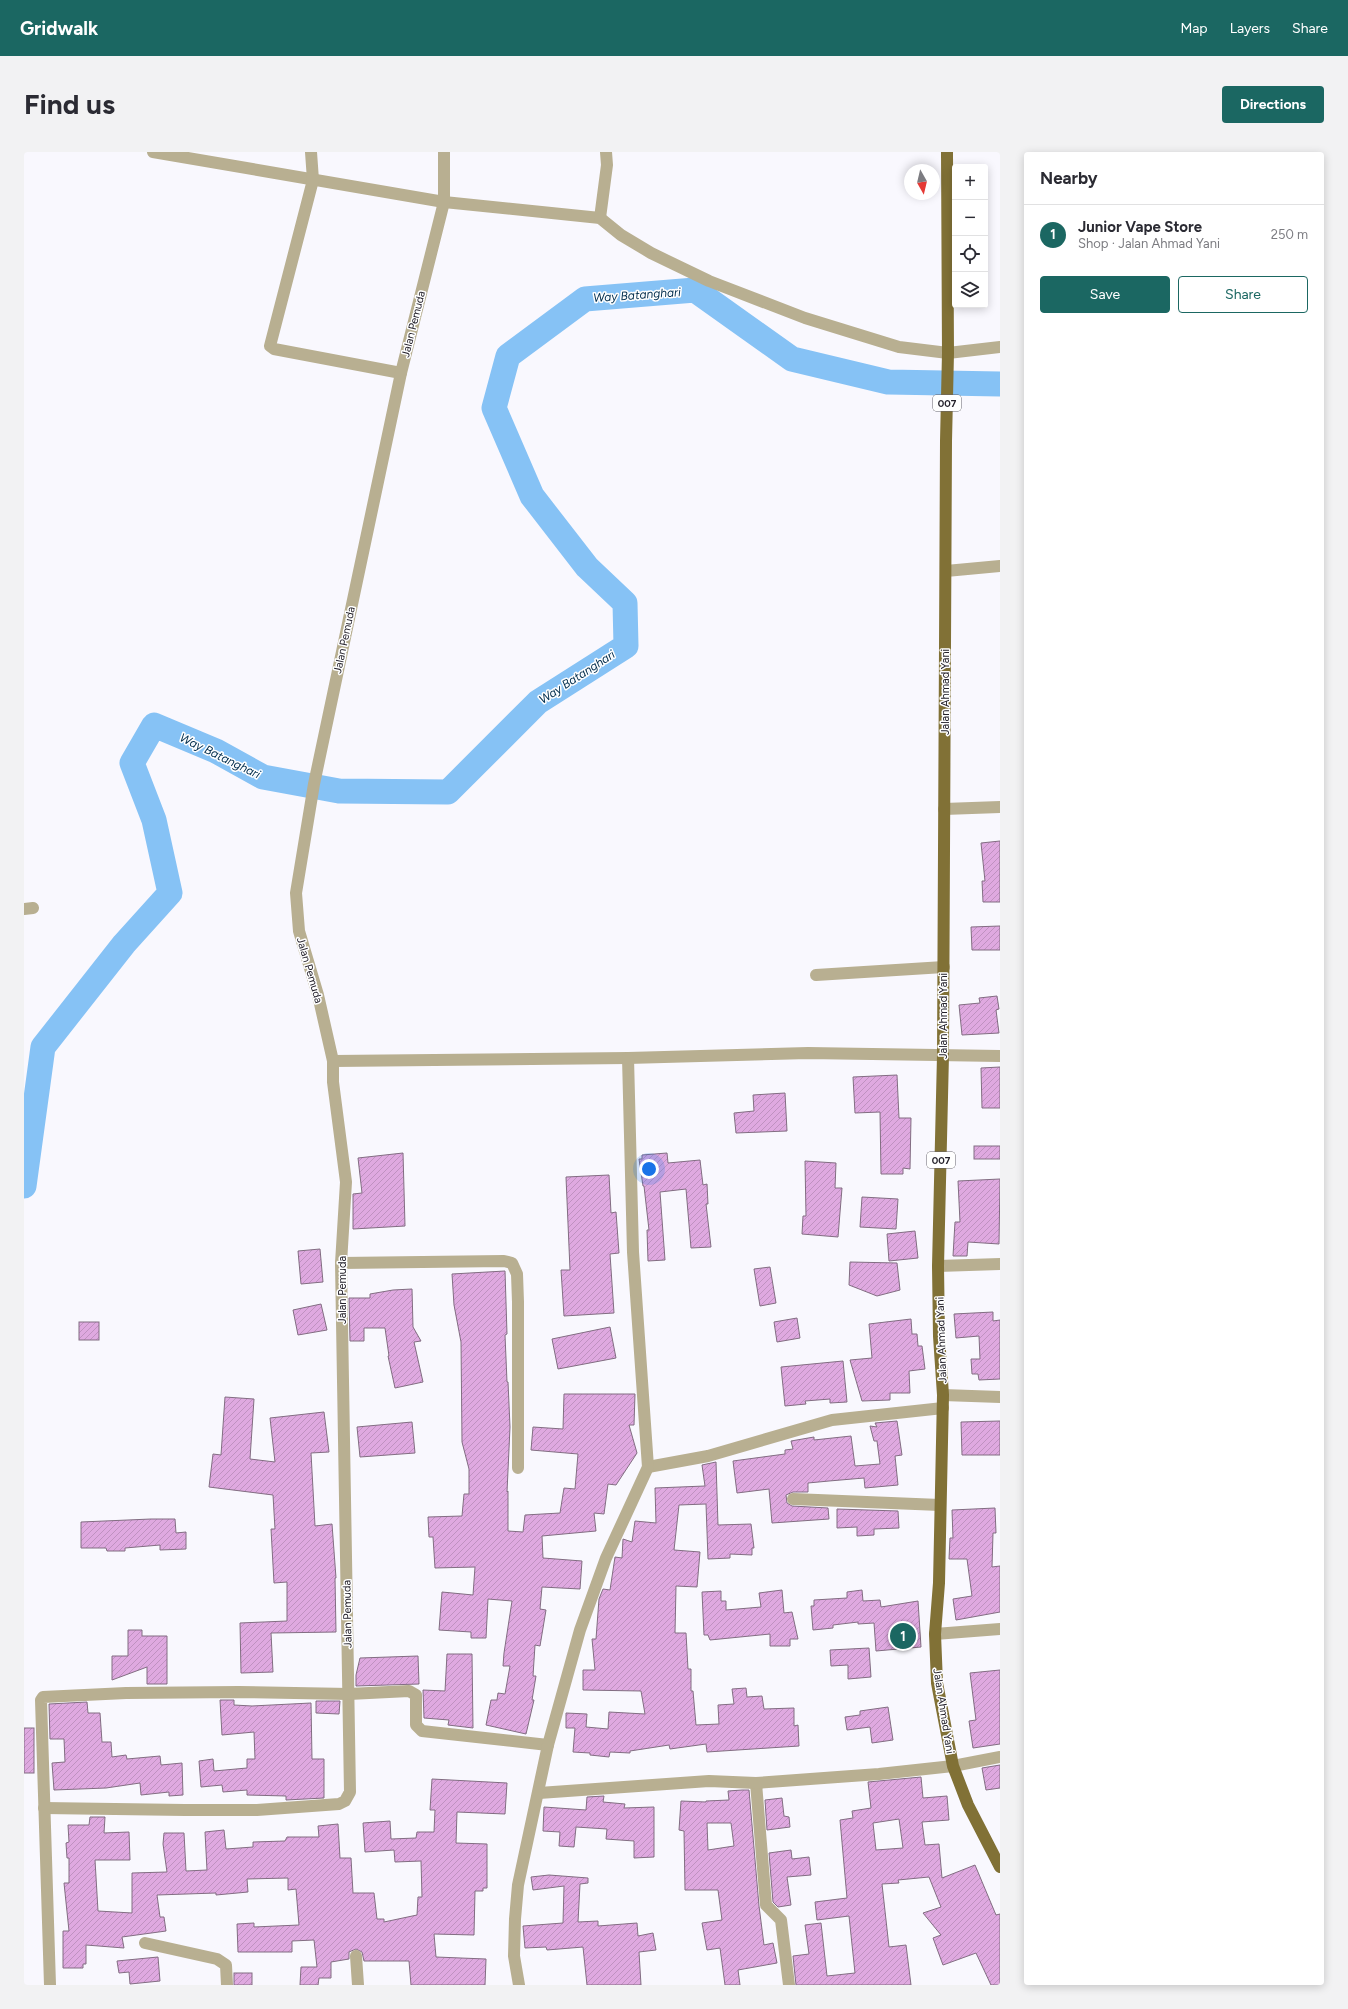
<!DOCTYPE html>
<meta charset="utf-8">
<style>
body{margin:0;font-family:Figtree,sans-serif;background:#f2f2f3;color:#2b2b33}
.controls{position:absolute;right:12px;top:12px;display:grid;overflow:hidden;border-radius:4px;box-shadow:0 2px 10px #0003}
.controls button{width:36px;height:36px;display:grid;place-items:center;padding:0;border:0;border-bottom:1px solid #e1e1e2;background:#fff;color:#2b2b33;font:20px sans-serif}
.compass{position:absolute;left:880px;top:12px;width:36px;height:36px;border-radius:50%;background:#fff;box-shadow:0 2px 10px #0003;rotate:172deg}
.you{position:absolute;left:625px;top:1017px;width:14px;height:14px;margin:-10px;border:3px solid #fff;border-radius:50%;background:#1a73e8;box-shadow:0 0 0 6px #1a73e833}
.badge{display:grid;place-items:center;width:26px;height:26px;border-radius:50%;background:#1b6762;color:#fff;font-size:13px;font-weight:700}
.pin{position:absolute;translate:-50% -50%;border:2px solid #fff;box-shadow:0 1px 4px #0006}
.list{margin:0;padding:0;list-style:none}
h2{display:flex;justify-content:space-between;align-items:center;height:52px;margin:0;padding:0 16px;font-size:17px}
h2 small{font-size:13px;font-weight:400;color:#7c7c81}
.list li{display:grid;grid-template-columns:26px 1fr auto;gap:12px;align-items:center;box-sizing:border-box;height:60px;padding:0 16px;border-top:1px solid #e1e1e2}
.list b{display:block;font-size:15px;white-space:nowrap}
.list p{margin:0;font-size:13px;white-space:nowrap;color:#7c7c81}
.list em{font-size:13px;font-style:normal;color:#7c7c81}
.actions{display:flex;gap:8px;padding:12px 16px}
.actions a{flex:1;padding:9px 0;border:1px solid #1b6762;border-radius:4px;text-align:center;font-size:14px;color:#1b6762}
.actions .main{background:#1b6762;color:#fff}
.icon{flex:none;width:22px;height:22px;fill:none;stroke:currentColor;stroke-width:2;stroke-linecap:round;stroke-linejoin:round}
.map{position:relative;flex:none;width:976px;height:1833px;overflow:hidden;border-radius:4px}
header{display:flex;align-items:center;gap:24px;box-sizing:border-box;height:56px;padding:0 20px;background:#1b6762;color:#fff}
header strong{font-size:19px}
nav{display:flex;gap:22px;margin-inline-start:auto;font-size:14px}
.intro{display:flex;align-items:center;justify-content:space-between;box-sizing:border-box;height:96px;padding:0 24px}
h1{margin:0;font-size:28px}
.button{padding:10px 18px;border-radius:4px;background:#1b6762;color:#fff;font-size:14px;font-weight:700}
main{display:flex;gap:24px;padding:0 24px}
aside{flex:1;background:#fff;border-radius:4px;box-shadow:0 2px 10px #0003}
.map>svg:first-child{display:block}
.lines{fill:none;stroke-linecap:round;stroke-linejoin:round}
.river{stroke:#86c2f5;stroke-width:25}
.building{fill:url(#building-hatch);stroke:#826d82;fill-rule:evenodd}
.minor{stroke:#b8af91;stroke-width:12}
.major{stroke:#817136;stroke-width:12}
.labels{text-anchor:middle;stroke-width:3;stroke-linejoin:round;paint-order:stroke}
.shield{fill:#fff;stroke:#65636a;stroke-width:1}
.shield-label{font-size:10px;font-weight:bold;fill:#23202a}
.street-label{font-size:11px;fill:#23202a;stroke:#fff}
.water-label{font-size:12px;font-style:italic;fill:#002d4d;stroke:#fff}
</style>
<header>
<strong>Gridwalk</strong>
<nav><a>Map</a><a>Layers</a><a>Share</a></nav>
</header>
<div class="intro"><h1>Find us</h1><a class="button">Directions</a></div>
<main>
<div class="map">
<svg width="976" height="1833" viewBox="0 0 976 1833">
<defs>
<pattern id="building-hatch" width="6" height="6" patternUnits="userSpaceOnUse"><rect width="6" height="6" fill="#dfa9e0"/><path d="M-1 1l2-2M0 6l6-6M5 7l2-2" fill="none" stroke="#bf91c0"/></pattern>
</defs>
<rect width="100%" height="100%" fill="#f9f8fe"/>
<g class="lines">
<polyline class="river" points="0,1034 19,895 100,792 146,741 130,668 108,611 130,573 192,599 239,625 315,639 424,640 514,550 602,494 601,451 563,415 508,344 470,256 484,204 561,147 671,138 768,207 864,230 976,232"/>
</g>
<g class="building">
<polygon points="976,689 976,750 959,750 958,729 961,729 957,691"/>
<polygon points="976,774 976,798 948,798 947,775"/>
<polygon points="973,844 975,857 972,858 975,881 938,883 935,853 956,851 955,846"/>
<polygon points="976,915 976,956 958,956 957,916"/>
<polygon points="873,923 875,966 887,966 886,1017 879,1016 879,1022 857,1022 856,960 831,961 829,925"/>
<polygon points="761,941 763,979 712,981 710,961 730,959 729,943"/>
<rect x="950" y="994" width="26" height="13"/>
<polygon points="379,1001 381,1074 329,1077 329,1042 338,1041 334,1006"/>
<polygon points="643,1001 644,1011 676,1008 679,1033 683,1032 684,1052 682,1052 687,1095 667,1096 662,1037 636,1040 641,1108 624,1109 623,1078 625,1078 620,1034 619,1034 615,1007 618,1007 618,1003"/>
<polygon points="781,1009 812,1011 811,1036 818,1036 814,1085 778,1082 779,1064 782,1064"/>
<polygon points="585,1023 587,1061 592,1060 595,1101 586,1102 590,1161 540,1164 537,1118 546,1118 542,1025"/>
<polygon points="976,1027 975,1092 944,1090 943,1104 929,1104 931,1070 936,1070 934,1029"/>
<polygon points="838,1045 874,1047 872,1077 836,1075"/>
<polygon points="891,1079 894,1106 865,1109 863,1082"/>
<polygon points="296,1097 299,1130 277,1132 274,1099"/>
<polygon points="826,1110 873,1111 876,1138 853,1144 825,1133"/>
<polygon points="746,1115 752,1151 736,1154 730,1117"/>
<polygon points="481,1119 483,1182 481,1183 483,1230 484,1230 486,1275 483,1340 484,1339 484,1379 499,1380 501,1363 536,1361 540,1336 551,1337 554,1302 507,1298 509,1275 539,1277 540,1242 611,1242 610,1273 605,1273 613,1301 592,1333 584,1332 580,1362 570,1361 572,1379 518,1384 519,1406 558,1409 556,1437 518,1435 516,1457 522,1458 516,1494 511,1493 509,1524 512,1524 508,1548 510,1548 502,1582 462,1573 467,1548 473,1548 474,1541 481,1542 486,1514 479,1514 480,1501 488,1449 464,1447 462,1486 447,1486 447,1480 415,1478 418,1440 449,1443 451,1415 411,1416 409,1385 405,1385 404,1365 438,1364 440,1342 445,1342 445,1317 438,1290 437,1190 430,1153 428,1122"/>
<polygon points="388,1137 389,1175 397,1189 390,1190 399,1230 371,1236 364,1204 365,1204 361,1176 340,1176 340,1189 326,1189 325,1146 346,1146 346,1142 369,1138"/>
<polygon points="297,1152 303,1178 274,1183 269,1158"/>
<polygon points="969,1160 969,1169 976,1168 976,1227 955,1228 954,1222 948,1222 947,1207 956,1207 955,1184 932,1186 930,1162"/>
<polygon points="773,1166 776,1186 753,1190 750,1170"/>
<polygon points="887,1167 888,1182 893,1182 894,1194 898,1194 901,1217 885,1219 886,1241 866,1241 866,1248 838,1249 826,1208 848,1206 845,1172"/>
<rect x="55" y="1170" width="20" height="18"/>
<polygon points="586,1175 592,1206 534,1217 528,1187"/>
<polygon points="819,1209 823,1250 806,1251 806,1247 781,1249 782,1252 761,1254 757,1215"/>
<polygon points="201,1245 230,1247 226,1307 251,1310 246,1266 300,1260 305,1300 287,1301 291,1374 308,1372 312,1426 311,1426 312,1480 247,1481 249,1520 217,1521 216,1471 263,1469 263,1430 250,1431 247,1377 251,1377 249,1343 185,1335 189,1302 197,1303"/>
<polygon points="873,1269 878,1303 871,1304 874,1333 841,1336 840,1326 805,1329 784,1331 784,1340 769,1340 762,1343 763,1351 768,1354 804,1356 805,1367 748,1371 745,1337 713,1341 709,1309 761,1302 761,1298 769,1297 767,1289 790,1285 790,1288 827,1284 831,1314 856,1312 853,1289 850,1289 846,1274 853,1275 851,1271"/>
<polygon points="976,1269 976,1303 938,1303 937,1270"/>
<polygon points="388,1270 391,1301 336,1305 333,1275"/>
<polygon points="692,1310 694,1373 727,1372 730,1396 728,1396 728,1403 706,1402 706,1406 684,1407 682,1352 655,1353 650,1398 676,1400 673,1435 652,1434 651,1481 662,1481 664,1517 667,1517 667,1539 669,1539 672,1573 695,1572 694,1553 710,1552 708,1537 722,1536 723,1545 738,1544 740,1557 770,1556 770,1574 774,1573 775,1594 683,1600 682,1592 646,1597 645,1593 606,1599 606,1601 586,1600 585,1605 566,1603 566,1601 549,1600 551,1576 542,1576 542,1561 563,1562 562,1575 584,1577 585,1560 621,1562 617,1539 559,1538 559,1518 571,1518 568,1487 572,1487 575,1447 579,1437 586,1438 591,1405 598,1406 599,1387 608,1390 611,1369 632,1371 631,1336 681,1334 678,1313"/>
<polygon points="971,1356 972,1381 969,1381 968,1415 976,1414 976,1460 932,1468 929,1447 948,1444 943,1407 925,1407 926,1386 929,1386 928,1358"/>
<polygon points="813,1357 874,1359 875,1376 850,1377 850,1383 833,1384 833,1375 813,1376"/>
<polygon points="127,1367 151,1367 152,1381 162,1380 162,1397 136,1398 136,1393 101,1396 101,1399 83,1399 82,1396 57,1396 57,1370"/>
<polygon points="758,1438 760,1461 768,1460 774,1487 766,1487 766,1494 746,1494 746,1482 686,1488 684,1483 680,1483 678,1440 697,1439 697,1449 702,1449 702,1458 737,1455 735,1441"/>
<polygon points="838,1438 839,1449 856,1448 857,1455 894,1449 897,1495 852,1499 850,1471 834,1472 834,1470 809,1473 809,1476 789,1478 787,1454 790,1454 790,1448 823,1446 823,1440"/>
<polygon points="104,1478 118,1478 118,1484 143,1484 143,1532 123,1532 123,1515 88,1528 88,1504 104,1504"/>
<polygon points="845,1496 847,1525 824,1527 824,1513 807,1514 806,1498"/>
<polygon points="423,1502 448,1502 449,1576 424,1573 425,1568 400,1566 399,1538 421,1539"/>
<polygon points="394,1504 395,1532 332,1534 332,1523 336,1506"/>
<polygon points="976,1518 976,1592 949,1596 945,1569 952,1568 946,1521"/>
<polygon points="196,1548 210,1548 210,1553 228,1554 287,1551 288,1607 300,1607 300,1646 262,1648 262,1644 223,1643 223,1638 199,1640 198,1633 177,1635 175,1609 189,1607 190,1619 223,1616 223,1607 231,1607 230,1580 198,1583"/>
<polygon points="292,1549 316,1549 315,1562 292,1561"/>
<polygon points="63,1550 64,1561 76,1561 78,1590 87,1590 88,1605 102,1603 103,1607 136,1604 137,1613 158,1611 159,1643 145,1644 145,1640 117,1643 116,1631 82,1636 30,1638 28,1611 41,1610 40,1587 26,1587 25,1552"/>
<polygon points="864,1555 869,1588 848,1591 846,1575 823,1578 821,1565 836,1563 836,1559"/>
<rect x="0" y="1576" width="10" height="45"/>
<polygon points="976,1613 976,1636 962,1638 958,1616"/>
<path d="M897,1625L899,1646L923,1644L925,1668L898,1670L901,1693L915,1692L918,1726L951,1713L972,1763L976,1762V1833H967L952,1801L919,1813L909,1786L917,1783L899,1761L917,1755L905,1725L874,1728L875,1731L858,1732L865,1795L882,1793L887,1833H772L769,1804L785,1802L781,1773L797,1771L803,1824L831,1821L825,1764L793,1768L791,1750L823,1746L816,1668L829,1666L828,1659L847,1656L844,1630ZM875,1667L879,1696L852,1698L849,1671Z"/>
<polygon points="408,1627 483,1631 481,1662 433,1660 432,1691 463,1692 463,1736 459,1736 459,1739 451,1739 450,1783 410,1782 412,1805 462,1807 461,1833 387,1833 385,1809 340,1809 338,1800 332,1797 325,1800 325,1807 307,1810 307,1826 295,1826 294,1833 276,1833 277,1815 293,1815 290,1788 268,1789 268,1800 214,1800 213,1772 230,1771 230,1775 275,1773 272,1737 264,1738 264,1726 223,1727 224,1740 192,1743 192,1741 133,1743 136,1765 140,1765 142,1779 98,1785 100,1796 62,1793 62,1812 59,1812 59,1816 39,1816 39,1779 45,1779 40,1731 45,1731 45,1706 43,1706 42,1691 45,1690 44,1673 65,1673 66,1665 81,1665 80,1681 105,1680 106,1708 71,1708 74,1759 108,1761 108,1721 143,1720 139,1692 140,1681 160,1681 162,1719 183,1718 181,1680 200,1678 202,1697 229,1695 229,1690 261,1689 263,1685 295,1685 294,1674 314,1672 316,1706 327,1706 329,1741 350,1741 353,1767 360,1767 360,1770 393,1763 394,1745 398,1745 397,1709 371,1710 370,1698 341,1700 339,1671 366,1669 367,1687 392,1686 393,1680 410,1680 411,1658 406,1658"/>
<path d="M718,1638H725L735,1754L740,1793L749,1791L753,1811L714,1818L716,1833H701L696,1796L683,1798L678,1771L698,1768L694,1738H661L660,1679L655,1678L657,1649L682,1650V1649L705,1648L704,1639ZM683,1671H707L710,1694L684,1698Z"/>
<polygon points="580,1644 579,1650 601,1652 600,1656 630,1655 630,1705 610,1706 610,1689 582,1687 583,1677 552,1675 550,1695 535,1694 536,1680 519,1679 520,1655 562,1658 563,1645"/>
<polygon points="758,1646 760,1664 765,1665 766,1675 743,1678 741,1648"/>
<polygon points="767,1698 768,1707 785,1705 787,1723 763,1725 767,1753 754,1755 749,1750 745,1701"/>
<polygon points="525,1723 564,1726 564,1731 556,1732 554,1770 574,1769 574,1774 613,1771 614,1784 629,1781 632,1798 615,1800 617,1833 563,1833 559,1795 523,1798 522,1795 501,1796 499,1774 539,1771 540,1734 509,1738 507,1725"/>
<polygon points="134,1805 136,1829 106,1832 105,1820 95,1821 93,1809"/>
<rect x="210" y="1821" width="18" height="12"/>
</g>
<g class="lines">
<g class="minor">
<polyline points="129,0 420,50 576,66 597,83 627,101 685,129 781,166 875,195 924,201 976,195"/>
<polyline points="287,0 289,28 246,194 250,197 377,221"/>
<polyline points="576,66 583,13 582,0"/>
<polyline points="922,419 976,414"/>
<polyline points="920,657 976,655"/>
<polyline points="0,757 9,756"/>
<polyline points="792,823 920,815"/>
<polyline points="309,909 604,906 784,901 976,904"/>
<polyline points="317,1111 480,1109 488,1111 493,1122 494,1150 494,1316"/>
<polyline points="914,1114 976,1112"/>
<polyline points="919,1243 976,1245"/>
<polyline points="624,1315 684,1304 808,1268 919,1256"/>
<polyline points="769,1347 916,1353"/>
<polyline points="911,1482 976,1477"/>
<polyline points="732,1631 742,1753 757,1768 765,1833"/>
<polyline points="515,1641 685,1629 732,1631 855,1622 929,1614 976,1605"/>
<polyline points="20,1656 161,1658 233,1658 315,1652 321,1649 326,1640 317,1111 322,1030 309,930 309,909 294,843 275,779 272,741 290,632 377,221 420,50 420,0"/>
<polyline points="121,1791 193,1807 202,1813 203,1833"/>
<polyline points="332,1804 334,1833"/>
<polyline points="26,1833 17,1548 19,1545 102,1541 215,1540 325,1542 385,1539 392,1543 392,1573 398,1579 524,1593"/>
<polyline points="495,1833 490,1804 491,1767 494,1733 524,1593 556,1478 582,1406 624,1315 609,1100 604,906"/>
</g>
<polyline class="major" points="923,0 924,201 922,289 919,903 914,1114 915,1184 919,1243 915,1431 911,1482 913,1531 929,1614 944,1653 976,1715"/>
</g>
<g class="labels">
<g class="shield">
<rect x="909" y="243" width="28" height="16" rx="3"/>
<rect x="903" y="1000" width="28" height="16" rx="3"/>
</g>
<g class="shield-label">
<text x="923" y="255">007</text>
<text x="917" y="1012">007</text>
</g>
<g class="street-label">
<text transform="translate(389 172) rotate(-76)" y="4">Jalan Pemuda</text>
<text transform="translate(320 488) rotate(-78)" y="4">Jalan Pemuda</text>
<text transform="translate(921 540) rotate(-90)" y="4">Jalan Ahmad Yani</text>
<text transform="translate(286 818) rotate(74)" y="4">Jalan Pemuda</text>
<text transform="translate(919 864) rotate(-90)" y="4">Jalan Ahmad Yani</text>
<text transform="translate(318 1138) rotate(-90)" y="4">Jalan Pemuda</text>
<text transform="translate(917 1188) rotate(-92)" y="4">Jalan Ahmad Yani</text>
<text transform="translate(323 1462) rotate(-91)" y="4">Jalan Pemuda</text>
<text transform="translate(920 1559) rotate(81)" y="4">Jalan Ahmad Yani</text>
</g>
<g class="water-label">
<text transform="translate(613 143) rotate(-4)" y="4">Way Batanghari</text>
<text transform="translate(553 525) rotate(-33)" y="4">Way Batanghari</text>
<text transform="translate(196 604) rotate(26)" y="4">Way Batanghari</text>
</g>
</g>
</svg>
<div class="controls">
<button>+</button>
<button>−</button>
<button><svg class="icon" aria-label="locate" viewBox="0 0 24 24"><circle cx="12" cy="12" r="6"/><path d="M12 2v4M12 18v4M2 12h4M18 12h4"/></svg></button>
<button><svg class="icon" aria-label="layers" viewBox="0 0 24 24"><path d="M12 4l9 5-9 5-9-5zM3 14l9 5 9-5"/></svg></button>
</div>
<svg class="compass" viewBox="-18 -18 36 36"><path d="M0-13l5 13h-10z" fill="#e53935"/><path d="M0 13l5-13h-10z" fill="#7c7c81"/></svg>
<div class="you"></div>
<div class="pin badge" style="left:879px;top:1484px">1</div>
</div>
<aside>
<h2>Nearby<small></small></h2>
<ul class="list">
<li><span class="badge">1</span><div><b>Junior Vape Store</b><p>Shop · Jalan Ahmad Yani</p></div><em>250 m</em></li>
</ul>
<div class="actions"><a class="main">Save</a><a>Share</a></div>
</aside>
</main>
